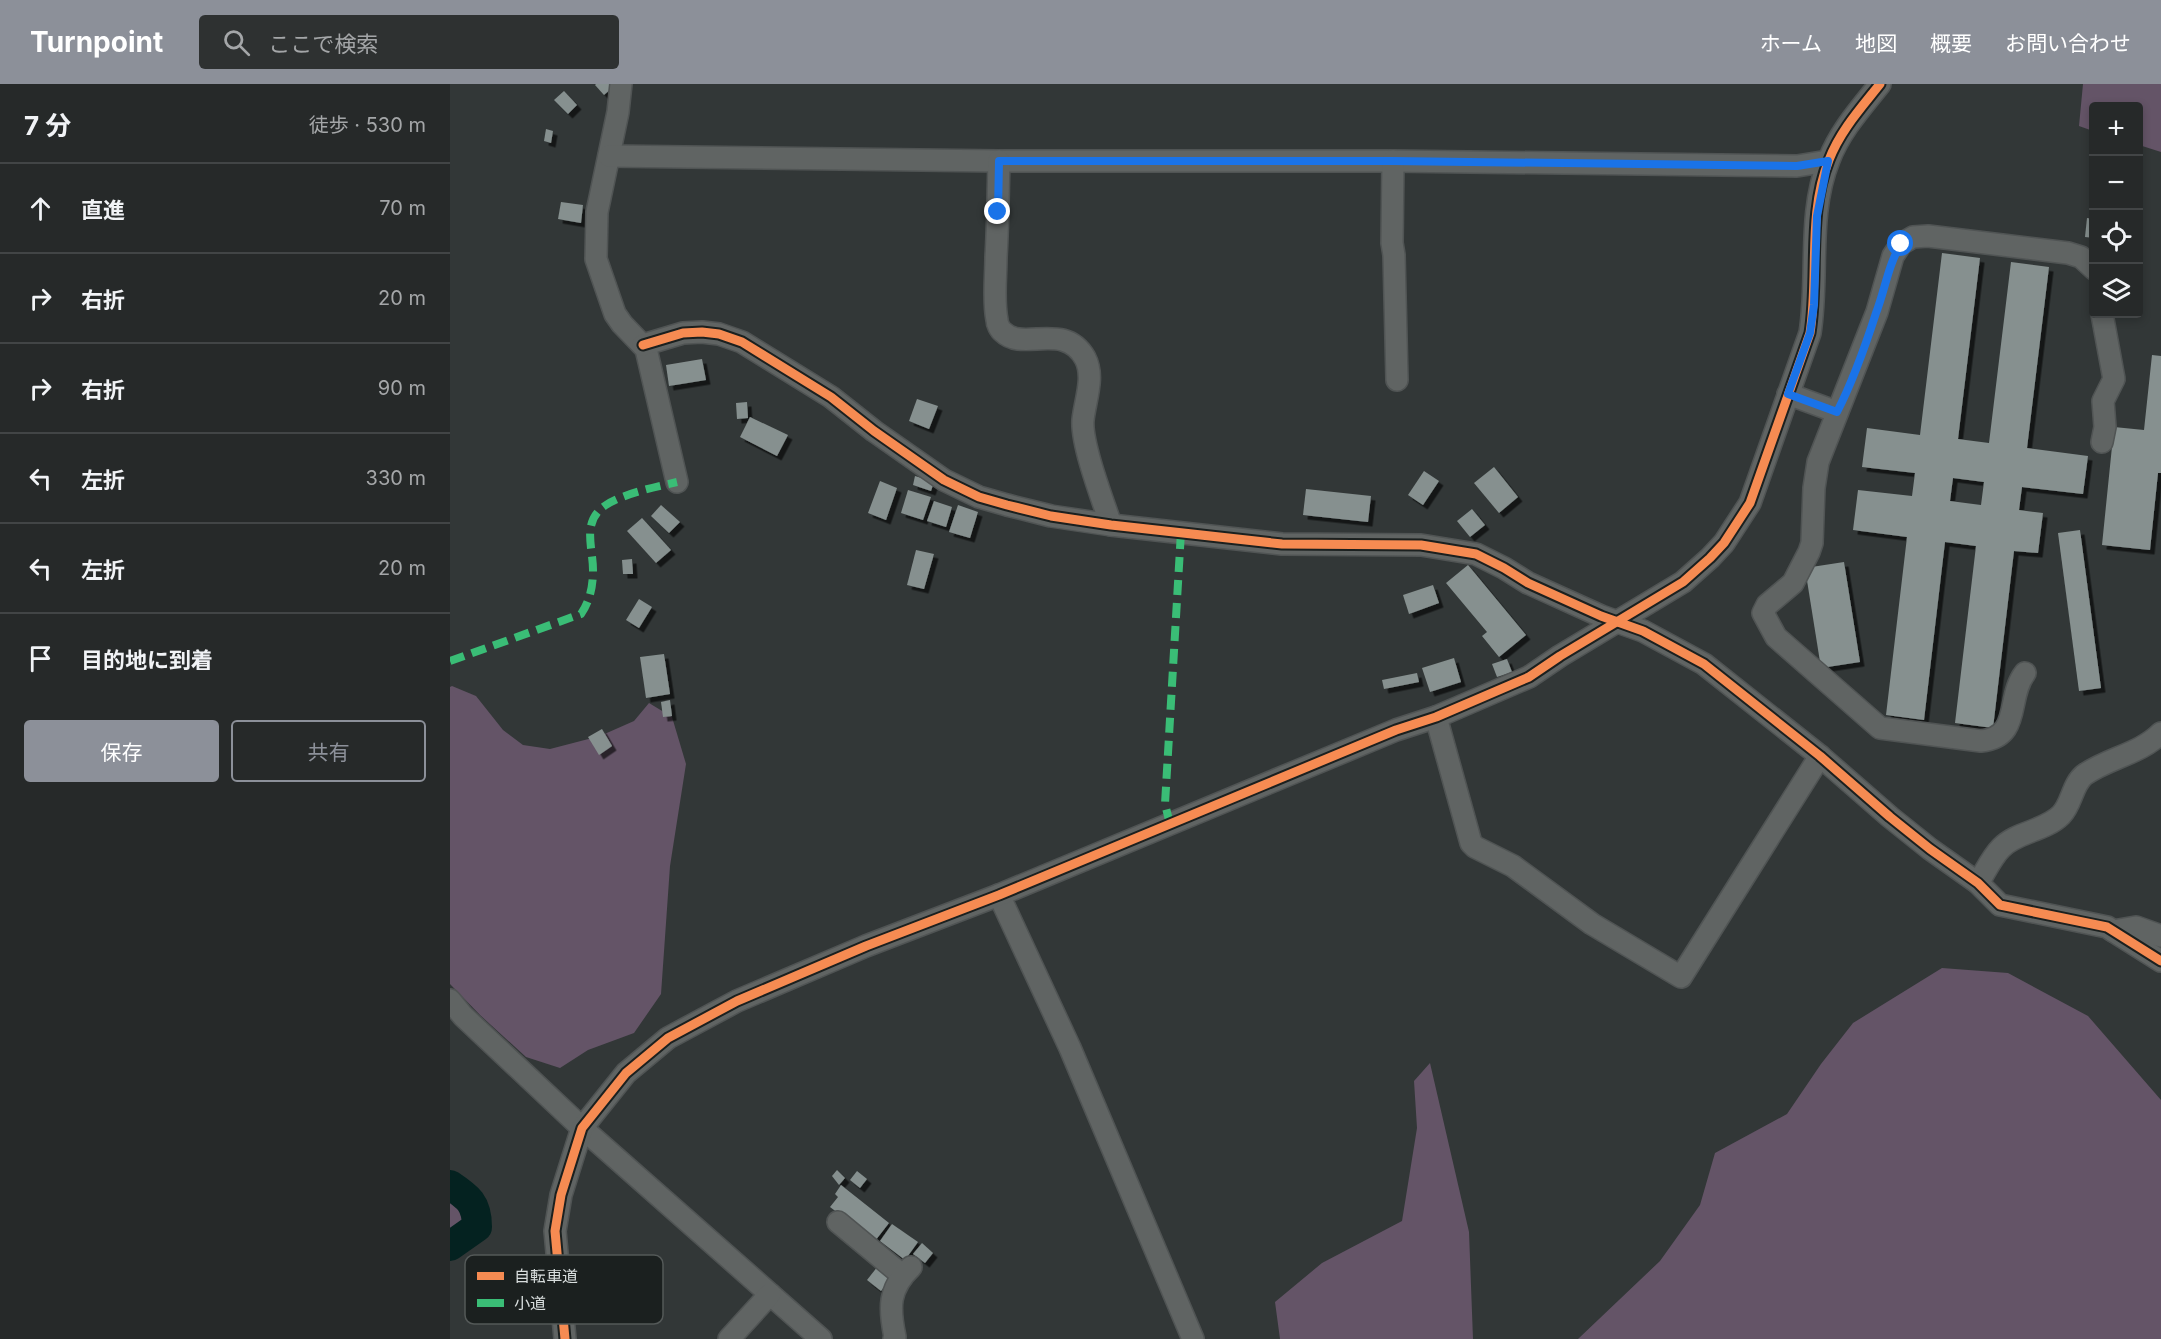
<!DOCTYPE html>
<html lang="ja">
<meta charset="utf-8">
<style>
body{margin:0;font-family:Inter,"Noto Sans JP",sans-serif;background:#2e3131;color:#f1f3f6}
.controls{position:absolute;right:18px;top:18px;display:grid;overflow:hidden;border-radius:6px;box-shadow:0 3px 9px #0003}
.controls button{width:54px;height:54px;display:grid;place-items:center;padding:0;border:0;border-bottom:2px solid #424546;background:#262929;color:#f1f3f6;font:30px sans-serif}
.stop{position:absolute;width:18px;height:18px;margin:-14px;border:4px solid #1a73e8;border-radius:50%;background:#fff}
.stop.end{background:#1a73e8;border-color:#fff;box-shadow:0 2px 6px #0008}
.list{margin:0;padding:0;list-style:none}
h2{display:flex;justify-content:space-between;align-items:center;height:78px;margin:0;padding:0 24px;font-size:26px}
h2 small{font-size:20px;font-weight:400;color:#a4a6a8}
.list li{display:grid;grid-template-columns:39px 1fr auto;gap:18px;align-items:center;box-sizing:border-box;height:90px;padding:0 24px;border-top:2px solid #424546}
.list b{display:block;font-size:22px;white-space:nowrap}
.list em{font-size:20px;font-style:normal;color:#a4a6a8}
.actions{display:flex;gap:12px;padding:18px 24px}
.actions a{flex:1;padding:14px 0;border:2px solid #8c9099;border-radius:6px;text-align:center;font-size:21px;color:#8c9099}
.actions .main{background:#8c9099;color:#fff}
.icon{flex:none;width:33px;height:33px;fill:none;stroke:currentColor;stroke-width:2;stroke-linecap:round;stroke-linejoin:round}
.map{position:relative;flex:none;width:1711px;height:1255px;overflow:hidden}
header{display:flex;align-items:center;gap:36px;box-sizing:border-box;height:84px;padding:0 30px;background:#8c9099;color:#fff}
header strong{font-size:28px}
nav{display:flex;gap:33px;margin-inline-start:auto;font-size:21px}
.search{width:420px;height:54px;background:#2e3131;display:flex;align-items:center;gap:15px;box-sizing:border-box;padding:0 21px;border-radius:6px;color:#a4a6a8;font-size:22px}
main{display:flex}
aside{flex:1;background:#262929}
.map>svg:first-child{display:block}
.forest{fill:#645467}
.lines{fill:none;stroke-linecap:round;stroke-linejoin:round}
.river{stroke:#042220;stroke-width:30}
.building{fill:#86908f;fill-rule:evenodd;filter:url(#shadow)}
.minor-casing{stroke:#505454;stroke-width:24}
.minor{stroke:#606463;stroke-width:21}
.quiet{stroke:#3abd76;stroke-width:8;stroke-dasharray:15 8;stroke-linecap:butt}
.cycleway-casing{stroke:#1b201f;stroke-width:13}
.cycleway{stroke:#f68b52;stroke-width:9}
.route{stroke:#1a73e8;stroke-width:8}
.key{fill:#1b201f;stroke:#545958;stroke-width:1.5}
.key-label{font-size:16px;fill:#d9dede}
</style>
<header>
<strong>Turnpoint</strong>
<div class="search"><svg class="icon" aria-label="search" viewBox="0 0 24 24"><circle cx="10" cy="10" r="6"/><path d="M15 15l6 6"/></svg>ここで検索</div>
<nav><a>ホーム</a><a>地図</a><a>概要</a><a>お問い合わせ</a></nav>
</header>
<main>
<aside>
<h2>7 分<small>徒歩 · 530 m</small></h2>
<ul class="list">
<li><svg class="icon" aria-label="ahead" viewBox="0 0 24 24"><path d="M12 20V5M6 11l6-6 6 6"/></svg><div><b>直進</b></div><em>70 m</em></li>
<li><svg class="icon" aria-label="right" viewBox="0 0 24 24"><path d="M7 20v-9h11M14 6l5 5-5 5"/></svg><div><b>右折</b></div><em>20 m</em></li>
<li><svg class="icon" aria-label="right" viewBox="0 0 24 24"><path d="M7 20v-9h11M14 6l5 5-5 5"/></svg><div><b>右折</b></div><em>90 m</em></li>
<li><svg class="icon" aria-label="left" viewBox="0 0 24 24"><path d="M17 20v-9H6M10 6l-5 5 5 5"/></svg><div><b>左折</b></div><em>330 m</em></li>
<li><svg class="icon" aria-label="left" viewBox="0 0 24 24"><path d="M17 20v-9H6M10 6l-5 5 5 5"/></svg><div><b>左折</b></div><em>20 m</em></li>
<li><svg class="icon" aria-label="arrive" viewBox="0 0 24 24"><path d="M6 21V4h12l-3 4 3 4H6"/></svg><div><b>目的地に到着</b></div></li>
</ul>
<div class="actions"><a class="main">保存</a><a>共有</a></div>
</aside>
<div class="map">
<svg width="1711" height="1255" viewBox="0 0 1711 1255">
<defs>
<filter id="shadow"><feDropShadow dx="4.5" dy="4.5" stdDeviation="0" flood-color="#0009"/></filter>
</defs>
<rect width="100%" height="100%" fill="#323737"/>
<g class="forest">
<polygon points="1633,0 1711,0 1711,68 1689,61 1688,22 1644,22 1643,47 1629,42"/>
<polygon points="2,602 26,612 53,646 73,661 100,665 150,652 184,637 199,619 222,633 236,680 220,782 211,910 184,949 138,966 110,984 76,973 30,931 0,900 0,603"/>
<polygon points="1492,884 1558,889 1638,932 1711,1016 1711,1255 1128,1255 1210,1177 1250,1121 1265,1069 1337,1030 1371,980 1403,939"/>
<polygon points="980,979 1019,1148 1023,1255 830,1255 825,1218 872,1179 952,1137 967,1044 964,997"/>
<polygon points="0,1116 11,1125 15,1150 0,1166"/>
</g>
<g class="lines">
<path class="river" d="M0,1101C18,1113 27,1119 27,1143L0,1162"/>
</g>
<g class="building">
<polygon points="146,0 159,0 162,4 154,11 145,1"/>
<polygon points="114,7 127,21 118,30 104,16"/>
<polygon points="96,45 103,47 101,59 94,57"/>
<polygon points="111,118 133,121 131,139 108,135"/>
<polygon points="1637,134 1644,135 1644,154 1635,153"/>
<path d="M1492,169L1530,174L1508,355L1539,359L1561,178L1599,183L1577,364L1638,372L1633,410L1572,403L1569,426L1593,429L1588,469L1564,467L1543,644L1505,639L1526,462L1495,458L1474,636L1436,631L1457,453L1403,446L1408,406L1462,412L1465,389L1412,383L1417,344L1470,351ZM1503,394L1534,398L1531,421L1500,417Z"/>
<polygon points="1702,271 1711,272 1711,389 1708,389 1700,466 1652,461 1664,343 1694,346"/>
<polygon points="252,275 256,296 219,302 216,281"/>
<polygon points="467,315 488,322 479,345 459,337"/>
<polygon points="297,318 298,334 287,335 286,319"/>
<polygon points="300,333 338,351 327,372 290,353"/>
<polygon points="1044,383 1068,413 1049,429 1024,399"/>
<polygon points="974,387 989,397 973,421 958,411"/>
<polygon points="465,392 484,398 481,407 463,401"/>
<polygon points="430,397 447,404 436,436 418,429"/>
<polygon points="856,405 921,412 918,438 853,431"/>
<polygon points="458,406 481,413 473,436 451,429"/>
<polygon points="484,417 502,423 496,443 477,437"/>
<polygon points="211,421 230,438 219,449 201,432"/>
<polygon points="508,421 528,428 520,454 499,448"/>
<polygon points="1022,425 1035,441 1020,453 1007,437"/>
<polygon points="192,434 221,466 206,479 177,447"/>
<polygon points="1630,446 1651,604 1629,607 1608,449"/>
<polygon points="466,466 484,470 474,505 457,501"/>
<polygon points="182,475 183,490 173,490 172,476"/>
<polygon points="1394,478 1410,578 1371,584 1355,484"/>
<polygon points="1018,481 1076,551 1049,573 1032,552 1037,548 996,499"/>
<polygon points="983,501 989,519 959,530 953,511"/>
<polygon points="189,515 202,523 189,544 176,536"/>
<polygon points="214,570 220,610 196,614 190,573"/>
<polygon points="1004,574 1011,598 980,608 972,584"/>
<polygon points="1057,575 1062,588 1047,593 1042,580"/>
<polygon points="967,589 969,598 934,605 932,596"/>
<polygon points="220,616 222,632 213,633 211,618"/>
<polygon points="152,645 162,662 149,671 138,653"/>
<polygon points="387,1086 395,1094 389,1101 382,1092"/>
<polygon points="407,1087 417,1095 410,1104 400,1096"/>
<polygon points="391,1101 439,1139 425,1157 380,1123 388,1113 385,1110"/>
<polygon points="442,1140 468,1158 455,1176 430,1157"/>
<polygon points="472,1159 483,1169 475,1179 463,1170"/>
<polygon points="428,1182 442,1193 431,1207 417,1196"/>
</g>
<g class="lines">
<defs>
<g id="minor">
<polyline points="171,0 168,28 147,128 146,175 165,230 172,240 196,265 227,398"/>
<polyline points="159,72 549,77 943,77 1347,82 1378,77"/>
<path d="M549,77C548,109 548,141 546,173C546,193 543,216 547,236C547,240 550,246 553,248C573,268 614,237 635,274C645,293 635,316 633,336C631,360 653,417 661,441"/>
<polyline points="943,77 942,159 944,171 947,296"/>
<polyline points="193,261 233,249 252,248 269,250 292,258 381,313 424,347 494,396 529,413 557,421 601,432 661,441 832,460 971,461 1026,470 1054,484 1078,499 1151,532 1193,547 1254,580 1370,672 1440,733 1480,765 1528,799 1550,821 1657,843 1711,877"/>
<polyline points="1338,310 1387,328"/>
<polyline points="1652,358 1655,343 1653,317 1664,295 1652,230"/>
<path d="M1575,589C1556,613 1572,653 1531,657L1430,644L1326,553L1313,529L1317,521L1343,499L1359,468L1362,459L1364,404L1368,378L1427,228L1443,172L1451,160L1463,153L1478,152L1618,169L1631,173L1644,185"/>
<polyline points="986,633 1021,759 1025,763 1063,782 1142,840 1231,893 1370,672"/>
<path d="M1528,799C1535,788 1542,773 1551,764C1566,748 1595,747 1611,731C1622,720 1622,701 1634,691C1658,674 1690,670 1711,649"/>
<polyline points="549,811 620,964 743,1255"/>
<polyline points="1663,847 1686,843 1711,852"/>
<polyline points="0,916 13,932 132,1044 371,1255"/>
<polyline points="388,1138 452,1191"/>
<path d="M115,1255L105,1147L111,1111L132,1044L176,989L218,954L287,917L416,862L549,811L946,646L986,633L1079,593L1110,572L1233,498L1260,474L1274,459L1300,419L1360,249C1369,193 1357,130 1379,76C1390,47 1411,24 1430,0"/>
<polyline points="279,1255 320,1210"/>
<path d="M444,1255L445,1253C439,1224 438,1205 461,1183"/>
</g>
</defs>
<use href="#minor" class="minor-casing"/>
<use href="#minor" class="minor"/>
<g class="quiet">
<path d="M0,577L131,530C140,517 143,502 143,486C143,463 131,437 156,421C175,409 206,403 227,398"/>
<polyline points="720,740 715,720 731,448"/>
</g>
<defs>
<g id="cycleway">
<polyline points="193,261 233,249 252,248 269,250 292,258 381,313 424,347 494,396 529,413 557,421 601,432 661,441 832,460 971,461 1026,470 1054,484 1078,499 1151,532 1193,547 1254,580 1370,672 1440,733 1480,765 1528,799 1550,821 1657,843 1711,877"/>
<path d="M115,1255L105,1147L111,1111L132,1044L176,989L218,954L287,917L416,862L549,811L946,646L986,633L1079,593L1110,572L1233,498L1260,474L1274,459L1300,419L1360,249C1369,193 1357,130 1379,76C1390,47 1411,24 1430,0"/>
</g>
</defs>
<use href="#cycleway" class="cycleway-casing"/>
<use href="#cycleway" class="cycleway"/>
</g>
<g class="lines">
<path class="route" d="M548,128L549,77H943L1347,82L1378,77L1367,132L1364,221L1360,249L1338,310L1387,328C1403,297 1415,263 1426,229C1435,206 1438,181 1451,160"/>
</g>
<rect x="15" y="1171" width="198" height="69" rx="9" class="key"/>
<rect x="27" y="1188" width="27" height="8" fill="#f68b52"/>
<rect x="27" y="1215" width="27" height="8" fill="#3abd76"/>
<g class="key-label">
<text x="64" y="1198">自転車道</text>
<text x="64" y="1225">小道</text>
</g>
</svg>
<div class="controls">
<button>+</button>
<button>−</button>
<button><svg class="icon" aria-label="locate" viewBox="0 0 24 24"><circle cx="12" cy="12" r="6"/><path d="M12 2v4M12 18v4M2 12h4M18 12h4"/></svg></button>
<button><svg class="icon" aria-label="layers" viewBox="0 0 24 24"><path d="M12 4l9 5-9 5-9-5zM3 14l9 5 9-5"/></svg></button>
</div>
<div class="stop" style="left:1451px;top:160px"></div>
<div class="stop end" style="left:548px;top:128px"></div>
</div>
</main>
